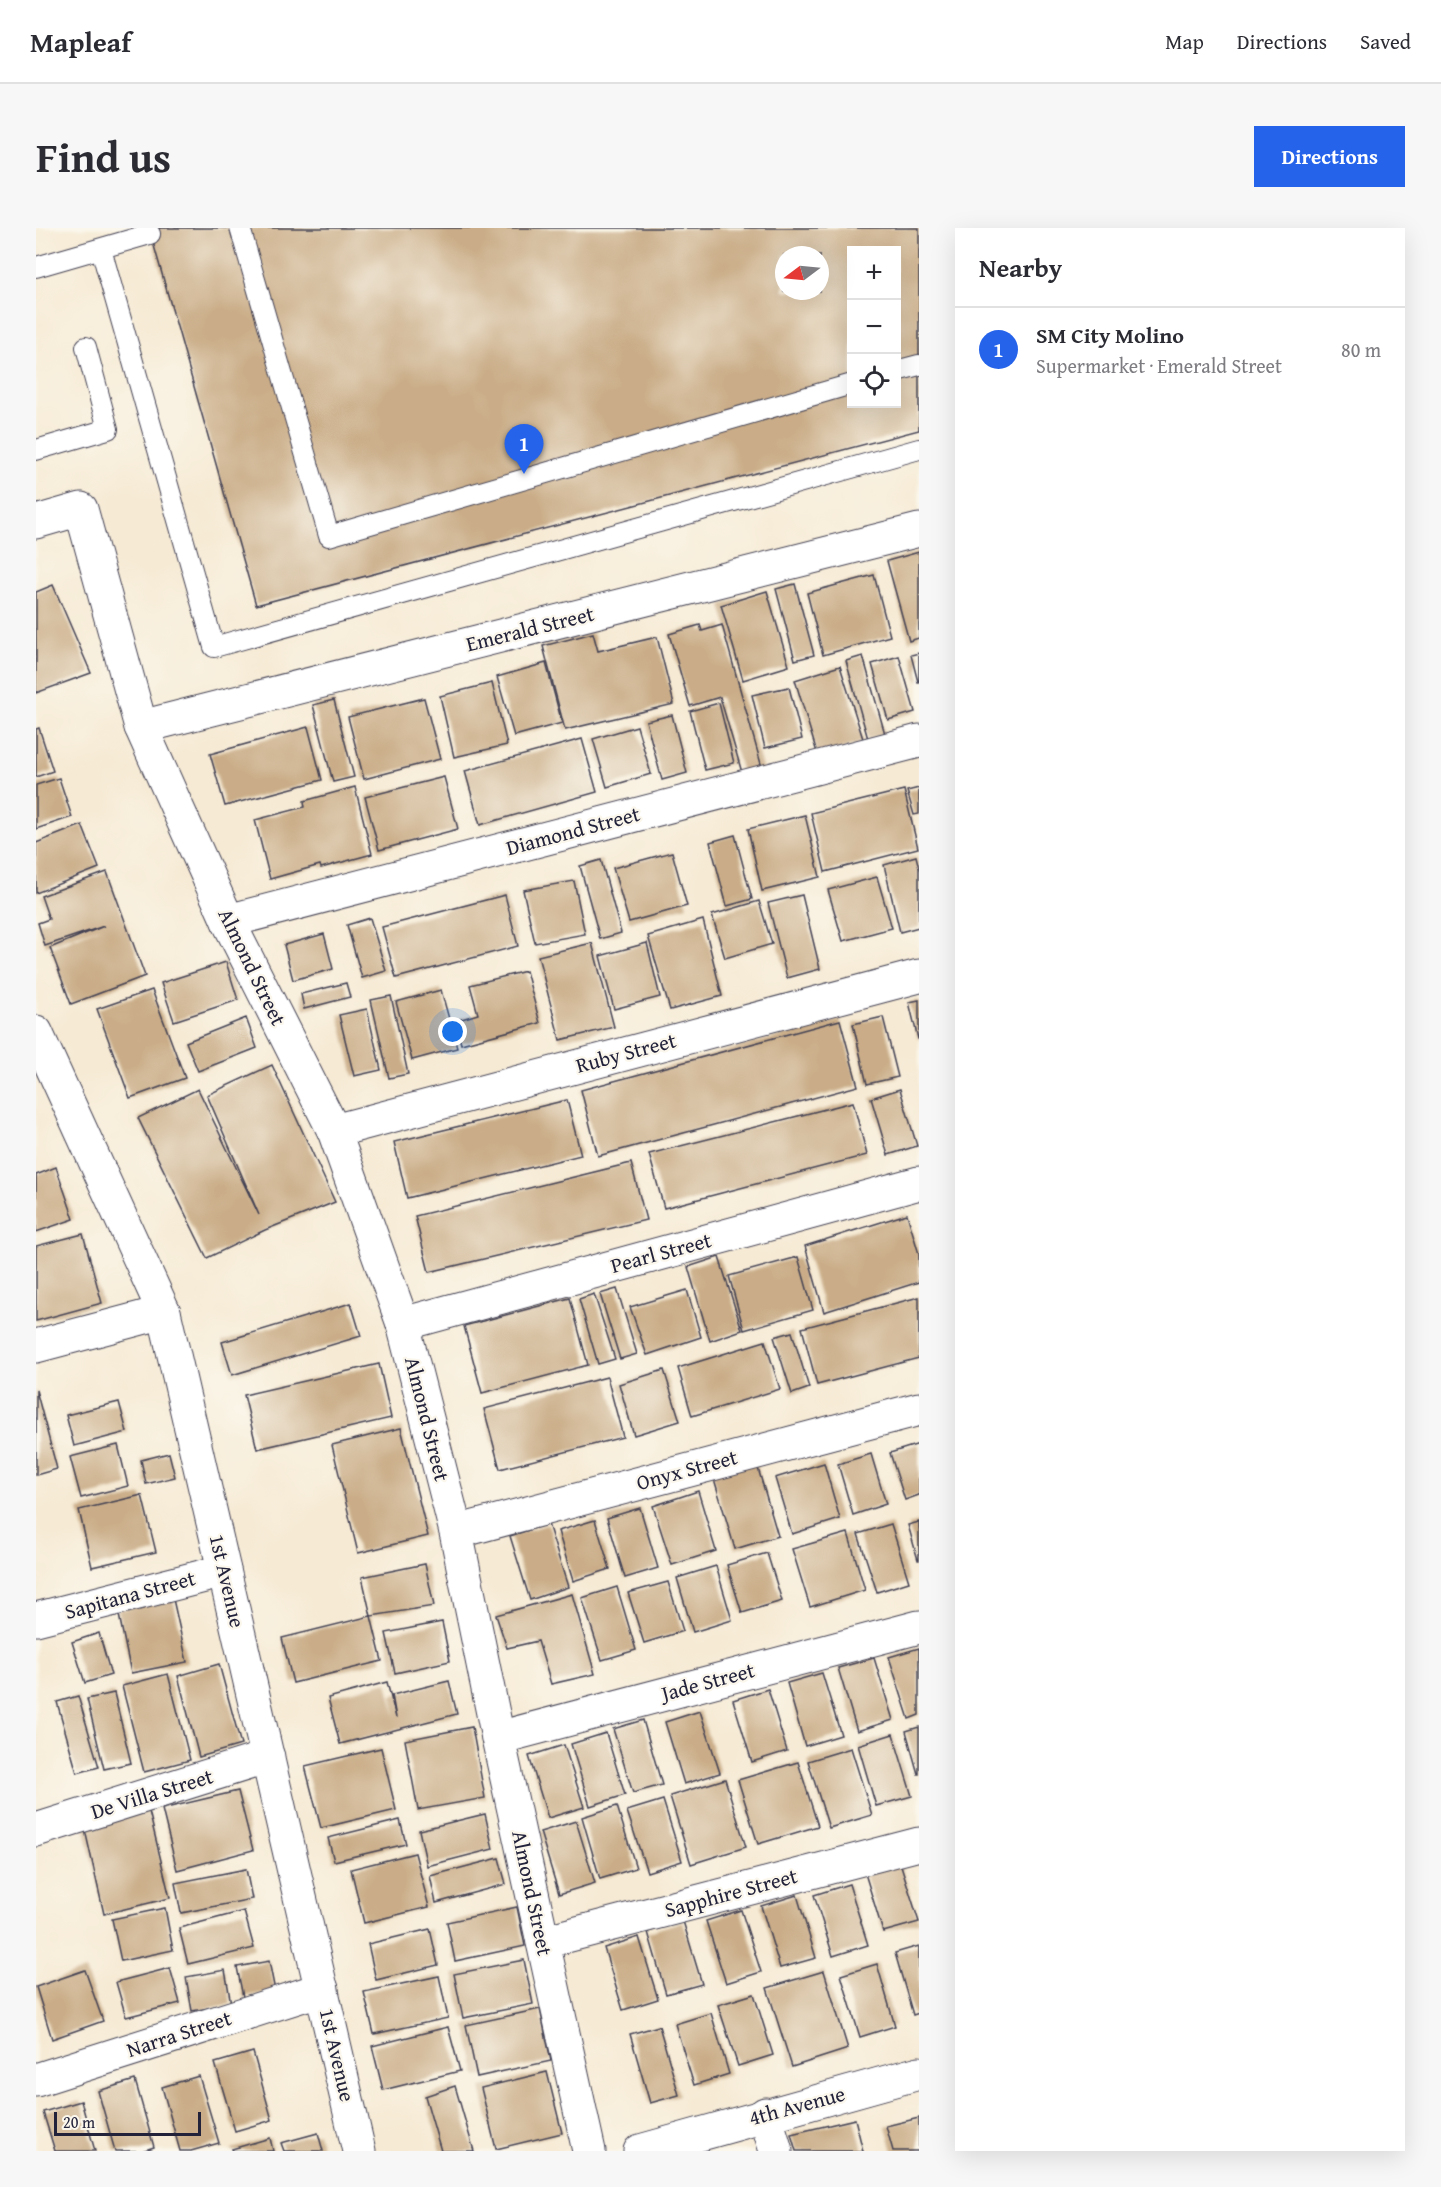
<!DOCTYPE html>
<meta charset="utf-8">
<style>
body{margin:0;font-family:"Gentium Book Plus",serif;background:#f7f7f7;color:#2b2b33}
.controls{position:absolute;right:18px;top:18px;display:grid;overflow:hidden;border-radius:0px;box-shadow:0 6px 24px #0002}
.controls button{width:54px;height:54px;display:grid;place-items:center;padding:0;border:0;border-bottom:2px solid #e1e1e2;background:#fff;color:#2b2b33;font:30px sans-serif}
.compass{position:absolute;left:739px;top:18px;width:54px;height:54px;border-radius:50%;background:#fff;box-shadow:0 6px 24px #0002;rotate:254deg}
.scale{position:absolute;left:18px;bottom:15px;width:147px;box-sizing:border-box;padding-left:6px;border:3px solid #22223b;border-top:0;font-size:16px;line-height:21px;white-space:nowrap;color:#22223b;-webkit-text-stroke:4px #fbf7ec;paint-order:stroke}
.you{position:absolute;left:417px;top:804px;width:21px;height:21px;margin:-15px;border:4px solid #fff;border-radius:50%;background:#1a73e8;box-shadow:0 0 0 9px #1a73e833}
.badge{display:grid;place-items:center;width:39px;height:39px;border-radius:50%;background:#2563eb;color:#fff;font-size:20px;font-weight:700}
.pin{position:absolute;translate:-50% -50px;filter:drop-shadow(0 2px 3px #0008)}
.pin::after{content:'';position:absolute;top:32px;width:21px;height:18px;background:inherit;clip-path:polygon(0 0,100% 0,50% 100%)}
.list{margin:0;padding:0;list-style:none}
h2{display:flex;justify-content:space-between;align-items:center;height:78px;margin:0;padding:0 24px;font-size:26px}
h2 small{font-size:20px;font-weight:400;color:#7c7c81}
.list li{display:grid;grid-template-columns:39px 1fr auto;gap:18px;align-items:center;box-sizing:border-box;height:84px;padding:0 24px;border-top:2px solid #e1e1e2}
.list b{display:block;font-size:22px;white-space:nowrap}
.list p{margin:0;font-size:20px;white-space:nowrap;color:#7c7c81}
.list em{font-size:20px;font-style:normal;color:#7c7c81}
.icon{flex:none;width:33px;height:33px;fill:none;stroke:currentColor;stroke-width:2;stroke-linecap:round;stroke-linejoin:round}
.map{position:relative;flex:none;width:883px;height:1923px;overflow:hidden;border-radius:0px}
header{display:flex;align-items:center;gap:36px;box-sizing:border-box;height:84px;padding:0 30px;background:#fff;border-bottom:2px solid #e1e1e2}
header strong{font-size:28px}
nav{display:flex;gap:33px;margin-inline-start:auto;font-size:21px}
.intro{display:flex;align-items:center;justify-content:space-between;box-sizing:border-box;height:144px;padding:0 36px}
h1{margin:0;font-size:42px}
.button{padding:15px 27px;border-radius:0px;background:#2563eb;color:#fff;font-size:21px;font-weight:700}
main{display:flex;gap:36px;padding:0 36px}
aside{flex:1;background:#fff;border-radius:0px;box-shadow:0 6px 24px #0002}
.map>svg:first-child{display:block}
.building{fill:#caad88;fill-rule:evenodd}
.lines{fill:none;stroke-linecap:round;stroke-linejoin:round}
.lane-casing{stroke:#424052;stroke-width:22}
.street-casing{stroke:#424052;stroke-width:35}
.secondary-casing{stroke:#424052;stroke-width:35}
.lane{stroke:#fff;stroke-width:20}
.street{stroke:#fff;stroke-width:33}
.secondary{stroke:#fff;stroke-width:33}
.labels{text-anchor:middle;stroke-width:4.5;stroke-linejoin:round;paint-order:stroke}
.street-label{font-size:21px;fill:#22223b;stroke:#fbf7ec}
</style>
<header>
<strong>Mapleaf</strong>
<nav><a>Map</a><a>Directions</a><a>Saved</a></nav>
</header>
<div class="intro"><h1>Find us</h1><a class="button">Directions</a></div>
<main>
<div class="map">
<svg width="883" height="1923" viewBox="0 0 883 1923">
<rect width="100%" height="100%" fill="#fbf7ec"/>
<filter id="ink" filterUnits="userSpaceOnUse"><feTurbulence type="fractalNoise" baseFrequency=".0167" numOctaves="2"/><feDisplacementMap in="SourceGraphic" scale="12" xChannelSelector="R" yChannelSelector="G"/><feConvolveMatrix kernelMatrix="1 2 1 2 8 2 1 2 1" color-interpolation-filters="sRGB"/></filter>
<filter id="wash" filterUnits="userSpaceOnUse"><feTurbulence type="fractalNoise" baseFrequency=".008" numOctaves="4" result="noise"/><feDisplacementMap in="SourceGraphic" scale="24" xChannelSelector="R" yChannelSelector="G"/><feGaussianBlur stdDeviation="1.35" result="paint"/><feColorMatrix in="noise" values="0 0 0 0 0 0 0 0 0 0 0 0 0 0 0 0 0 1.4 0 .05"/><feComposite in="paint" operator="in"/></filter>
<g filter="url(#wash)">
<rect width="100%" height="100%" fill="#f6ead4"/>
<g id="blocks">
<g class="building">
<path d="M113,0H883V202L220,377ZM816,22H860L861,176H816ZM748,27H784V63H748Z"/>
<polygon points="883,324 883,410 873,413 851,333"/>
<polygon points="838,347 854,408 787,427 771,365"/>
<polygon points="759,356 778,427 759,432 740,361"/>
<polygon points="17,357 55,445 0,465 0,364"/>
<polygon points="731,363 753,438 707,452 685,377"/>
<polygon points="664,397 666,403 686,397 727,543 707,548 684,469 654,478 633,406"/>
<polygon points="557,405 562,423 621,409 638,476 529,502 507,418"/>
<polygon points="883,425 883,454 882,454 875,427"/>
<polygon points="827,428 849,506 832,511 810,433"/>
<polygon points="863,428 879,484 852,492 836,436"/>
<polygon points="510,435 526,495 478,508 461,449"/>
<polygon points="804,438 828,514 782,528 759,452"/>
<polygon points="456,455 471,517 418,529 404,468"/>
<polygon points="753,459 766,511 729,520 716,467"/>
<polygon points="388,470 404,531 328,551 312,489"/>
<polygon points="298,472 318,549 297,554 277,477"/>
<polygon points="683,475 698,535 669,542 654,483"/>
<polygon points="636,487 651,545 626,552 610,493"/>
<polygon points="601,498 615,546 571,559 557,511"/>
<polygon points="272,499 286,552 189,578 174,526"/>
<polygon points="3,500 17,543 0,549 0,501"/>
<polygon points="546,511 561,564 444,597 429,543"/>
<polygon points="408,549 422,601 343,622 329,569"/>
<polygon points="23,550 36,589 0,601 0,557"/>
<polygon points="319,559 336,626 285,640 284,637 234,651 219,592 269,579 268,573"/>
<polygon points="883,560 883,586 878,587 871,563"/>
<polygon points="868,562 882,620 789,644 775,585"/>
<polygon points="769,587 784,649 726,663 712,601"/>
<polygon points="46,597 63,640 0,665 0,615"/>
<polygon points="699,607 716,671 691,678 674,614"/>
<polygon points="636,624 651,678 593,694 577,640"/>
<polygon points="880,628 883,640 883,699 864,704 848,637"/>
<polygon points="565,632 585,705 564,711 544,638"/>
<polygon points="71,644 109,748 35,776 14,720 68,698 9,718 2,695 13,691 5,668"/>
<polygon points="841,649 856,700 807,713 792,662"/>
<polygon points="538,653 549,706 499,715 487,662"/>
<polygon points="469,667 482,718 360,750 346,699"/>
<polygon points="766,667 784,741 751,750 732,675"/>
<polygon points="723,673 736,716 689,730 676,687"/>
<polygon points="334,690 350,743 326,750 311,697"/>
<polygon points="667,692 686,768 634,782 612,708"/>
<polygon points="288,706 297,741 257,752 248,717"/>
<polygon points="556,715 578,799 524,812 502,728"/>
<polygon points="611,715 624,769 578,781 564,728"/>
<polygon points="190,734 202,772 138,793 125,755"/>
<polygon points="490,743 504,795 425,816 419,793 442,786 434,757"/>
<polygon points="310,755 314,769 268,781 265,766"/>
<polygon points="116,762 149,850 94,870 61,781"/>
<polygon points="405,762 421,820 376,832 360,774"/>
<polygon points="355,768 372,846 353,850 335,772"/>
<polygon points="883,772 883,811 882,811 873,774"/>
<polygon points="331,781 345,842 318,848 303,787"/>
<polygon points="847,789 862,849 831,856 817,796"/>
<polygon points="210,790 221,820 162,843 150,814"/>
<polygon points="804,792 822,858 562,928 545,862"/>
<polygon points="236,837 299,974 229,1002 171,1030 102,890 162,861 223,987 171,867"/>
<polygon points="864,861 881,918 852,927 835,870"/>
<polygon points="531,872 545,927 371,970 358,914"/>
<polygon points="817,874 831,927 628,980 613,926"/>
<polygon points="595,935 610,992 393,1044 379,988"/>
<polygon points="20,939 38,991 0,1004 0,947"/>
<polygon points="871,986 883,1026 883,1054 788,1084 769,1018"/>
<polygon points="47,1006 66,1075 0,1093 0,1018"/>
<polygon points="683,1029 706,1102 674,1113 652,1039"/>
<polygon points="762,1029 777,1082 708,1102 693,1048"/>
<polygon points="581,1061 601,1126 584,1131 564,1066"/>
<polygon points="651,1062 665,1109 611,1127 594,1079"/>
<polygon points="558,1066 579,1131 562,1136 543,1071"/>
<polygon points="883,1069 883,1130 781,1157 766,1100"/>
<polygon points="534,1070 552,1137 446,1165 428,1098"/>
<polygon points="315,1075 325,1108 196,1147 186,1114"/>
<polygon points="756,1104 773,1160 756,1166 738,1109"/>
<polygon points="729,1113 744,1161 656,1188 642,1140"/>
<polygon points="343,1136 355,1190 221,1221 208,1167"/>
<polygon points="628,1142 644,1193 598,1207 583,1156"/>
<polygon points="571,1149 587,1209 464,1241 448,1181"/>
<polygon points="0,1162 21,1241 0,1247"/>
<polygon points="83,1174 91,1204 38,1218 30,1187"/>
<polygon points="365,1200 392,1308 322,1325 296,1217"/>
<polygon points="883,1216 883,1267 869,1272 854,1225"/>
<polygon points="82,1217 92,1258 45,1270 34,1229"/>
<polygon points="133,1225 139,1249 110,1256 105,1232"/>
<polygon points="835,1226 850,1276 817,1287 802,1236"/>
<polygon points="719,1230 742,1308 699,1321 676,1244"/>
<polygon points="788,1235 804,1291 756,1306 739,1250"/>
<polygon points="662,1263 680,1323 636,1337 617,1278"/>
<polygon points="106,1267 120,1324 56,1339 43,1282"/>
<polygon points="604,1280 622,1340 589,1350 571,1290"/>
<polygon points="559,1292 574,1341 537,1353 522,1303"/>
<polygon points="883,1294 883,1332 882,1332 872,1297"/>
<polygon points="512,1296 532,1359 494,1372 474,1308"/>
<polygon points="855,1296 873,1354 841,1364 822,1306"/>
<polygon points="812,1305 829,1362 774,1379 756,1321"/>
<polygon points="731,1325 746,1373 706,1385 691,1337"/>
<polygon points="389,1336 398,1378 335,1388 346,1433 257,1455 246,1410 335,1388 326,1349"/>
<polygon points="680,1338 696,1392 657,1404 641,1350"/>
<polygon points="632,1354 647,1403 608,1415 592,1365"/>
<polygon points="581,1359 600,1422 566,1432 546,1370"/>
<polygon points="536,1366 559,1446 515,1456 502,1413 471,1420 460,1387"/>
<polygon points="137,1371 151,1434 95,1445 82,1382"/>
<polygon points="406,1394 414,1433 359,1445 350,1405"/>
<polygon points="63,1405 75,1447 49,1455 36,1414"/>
<polygon points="883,1420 883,1487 873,1491 853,1429"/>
<polygon points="838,1430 857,1492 821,1503 802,1440"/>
<polygon points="183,1436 205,1517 163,1529 142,1448"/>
<polygon points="786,1445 805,1507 769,1518 751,1455"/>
<polygon points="132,1446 154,1532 108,1544 86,1458"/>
<polygon points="413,1453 421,1486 304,1516 292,1470 351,1454 360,1490 356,1467"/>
<polygon points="732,1461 751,1523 716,1534 697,1472"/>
<polygon points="78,1465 95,1535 68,1541 51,1471"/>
<polygon points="42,1468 63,1539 41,1545 21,1474"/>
<polygon points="664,1483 684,1545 648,1556 629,1494"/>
<polygon points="607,1492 626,1557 597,1565 577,1501"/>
<polygon points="436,1499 449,1570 382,1582 369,1512"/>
<polygon points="883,1499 883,1546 882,1546 870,1503"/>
<polygon points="570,1505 589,1567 554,1578 535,1516"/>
<polygon points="857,1506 876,1568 840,1578 822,1517"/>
<polygon points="528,1517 548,1579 512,1590 493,1528"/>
<polygon points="345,1520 360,1582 285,1600 269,1538"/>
<polygon points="815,1520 836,1587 793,1600 772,1533"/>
<polygon points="762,1534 782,1598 722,1616 702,1552"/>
<polygon points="689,1551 710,1619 655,1636 634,1568"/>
<polygon points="202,1563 217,1622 141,1642 126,1581"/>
<polygon points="627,1572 646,1633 611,1644 591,1583"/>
<polygon points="581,1578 600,1640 564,1651 546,1589"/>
<polygon points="112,1579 134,1670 68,1686 47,1593"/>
<polygon points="449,1586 457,1621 391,1638 383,1602"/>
<polygon points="364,1592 370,1616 298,1633 292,1610"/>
<polygon points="540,1593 559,1655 523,1666 504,1604"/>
<polygon points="379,1625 393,1679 328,1695 315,1641"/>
<polygon points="463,1630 470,1656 400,1675 394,1648"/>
<polygon points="863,1631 883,1694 847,1704 828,1642"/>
<polygon points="210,1641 216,1671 145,1685 139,1655"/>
<polygon points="813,1656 832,1717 797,1728 778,1667"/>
<polygon points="761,1667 780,1730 744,1740 725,1678"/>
<polygon points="481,1679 489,1718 419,1733 411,1694"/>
<polygon points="129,1680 137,1722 85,1733 76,1691"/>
<polygon points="705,1682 725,1744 690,1755 670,1693"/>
<polygon points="208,1683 218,1720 152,1736 143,1700"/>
<polygon points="647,1693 666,1756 630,1766 612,1704"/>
<polygon points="394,1701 402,1737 340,1752 332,1716"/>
<polygon points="603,1709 622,1771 587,1782 568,1720"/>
<polygon points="883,1718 883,1785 877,1787 859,1725"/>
<polygon points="488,1732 497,1776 427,1790 418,1746"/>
<polygon points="233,1733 239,1763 207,1769 201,1739"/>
<polygon points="841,1736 859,1798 824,1809 805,1747"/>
<polygon points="134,1740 144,1775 90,1789 80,1754"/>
<polygon points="49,1742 67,1793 16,1811 0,1759"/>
<polygon points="189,1742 195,1776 156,1783 150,1749"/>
<polygon points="788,1743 812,1821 756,1839 731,1760"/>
<polygon points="403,1748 412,1790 338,1806 328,1764"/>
<polygon points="718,1766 737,1827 702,1838 682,1777"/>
<polygon points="504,1781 515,1833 441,1849 430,1797"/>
<polygon points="675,1785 693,1846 658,1857 639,1796"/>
<polygon points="623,1798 643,1867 614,1875 594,1806"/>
<polygon points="412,1799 424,1843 347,1862 336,1818"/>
<polygon points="217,1824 236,1892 199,1903 179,1835"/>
<polygon points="511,1844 526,1905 460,1921 445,1860"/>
<polygon points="163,1848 183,1915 155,1923 144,1923 126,1859"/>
<polygon points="99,1852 118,1919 106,1923 79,1923 62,1863"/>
<polygon points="419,1858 438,1923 405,1923 389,1868"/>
<polygon points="45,1873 59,1923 19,1923 7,1884"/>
<polygon points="883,1890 883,1923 857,1923 850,1898"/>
<polygon points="819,1891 827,1923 760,1923 755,1906"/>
<polygon points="282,1905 287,1923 248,1923 245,1915"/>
<polygon points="234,1910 237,1923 197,1923 196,1921"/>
</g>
</g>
</g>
<g filter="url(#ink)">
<use href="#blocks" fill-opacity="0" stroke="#424052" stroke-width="1.5"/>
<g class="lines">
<defs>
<g id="lane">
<polyline points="204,0 293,308 816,156"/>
<polyline points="65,21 178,419 883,221"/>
<polyline points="0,39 114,6"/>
<polyline points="860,143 883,137"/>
<polyline points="0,222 72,201 50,119"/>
</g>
<g id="street">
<polyline points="0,294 45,281 105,499 192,693 298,903 367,1096 420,1304 462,1510 553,1923"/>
<polyline points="105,499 883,302"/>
<polyline points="192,693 883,513"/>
<polyline points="298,903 883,748"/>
<polyline points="367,1096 883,955"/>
<polyline points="0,1118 128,1084"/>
<polyline points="420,1304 883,1181"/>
<polyline points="0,1391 188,1343"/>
<polyline points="462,1510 883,1399"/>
<polyline points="0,1602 232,1529"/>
<polyline points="507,1714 883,1616"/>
<polyline points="0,1852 286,1761"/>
<polyline points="729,1886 740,1923"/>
<polyline points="604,1923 883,1845"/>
</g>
<polyline id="secondary" points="0,804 128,1084 323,1923"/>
</defs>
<use href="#lane" class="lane-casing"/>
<use href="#street" class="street-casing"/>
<use href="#secondary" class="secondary-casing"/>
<use href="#lane" class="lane"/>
<use href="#street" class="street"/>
<use href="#secondary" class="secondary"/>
</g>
</g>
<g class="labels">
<g class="street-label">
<text transform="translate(494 401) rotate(-14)" y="7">Emerald Street</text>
<text transform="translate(537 603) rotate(-15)" y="7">Diamond Street</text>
<text transform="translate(216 739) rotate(64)" y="7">Almond Street</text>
<text transform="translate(590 825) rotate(-15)" y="7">Ruby Street</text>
<text transform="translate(625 1025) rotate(-15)" y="7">Pearl Street</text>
<text transform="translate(391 1191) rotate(76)" y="7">Almond Street</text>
<text transform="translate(651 1242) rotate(-15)" y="7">Onyx Street</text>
<text transform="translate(191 1353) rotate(77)" y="7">1st Avenue</text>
<text transform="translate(94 1367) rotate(-15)" y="7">Sapitana Street</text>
<text transform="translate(672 1454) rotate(-15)" y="7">Jade Street</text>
<text transform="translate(116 1566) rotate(-17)" y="7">De Villa Street</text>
<text transform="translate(496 1665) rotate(78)" y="7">Almond Street</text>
<text transform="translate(695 1665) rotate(-15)" y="7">Sapphire Street</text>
<text transform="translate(143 1806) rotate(-18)" y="7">Narra Street</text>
<text transform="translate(301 1827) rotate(77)" y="7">1st Avenue</text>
<text transform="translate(761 1878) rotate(-15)" y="7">4th Avenue</text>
</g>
</g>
</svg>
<div class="controls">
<button>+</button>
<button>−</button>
<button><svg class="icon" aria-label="locate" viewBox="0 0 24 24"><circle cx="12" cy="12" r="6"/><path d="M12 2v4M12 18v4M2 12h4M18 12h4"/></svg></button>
</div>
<svg class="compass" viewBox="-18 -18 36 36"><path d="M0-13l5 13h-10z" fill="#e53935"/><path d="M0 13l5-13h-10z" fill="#7c7c81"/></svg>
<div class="scale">20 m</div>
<div class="you"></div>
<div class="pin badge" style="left:488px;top:246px">1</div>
</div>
<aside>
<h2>Nearby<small></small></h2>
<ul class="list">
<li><span class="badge">1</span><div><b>SM City Molino</b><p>Supermarket · Emerald Street</p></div><em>80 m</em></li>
</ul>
</aside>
</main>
